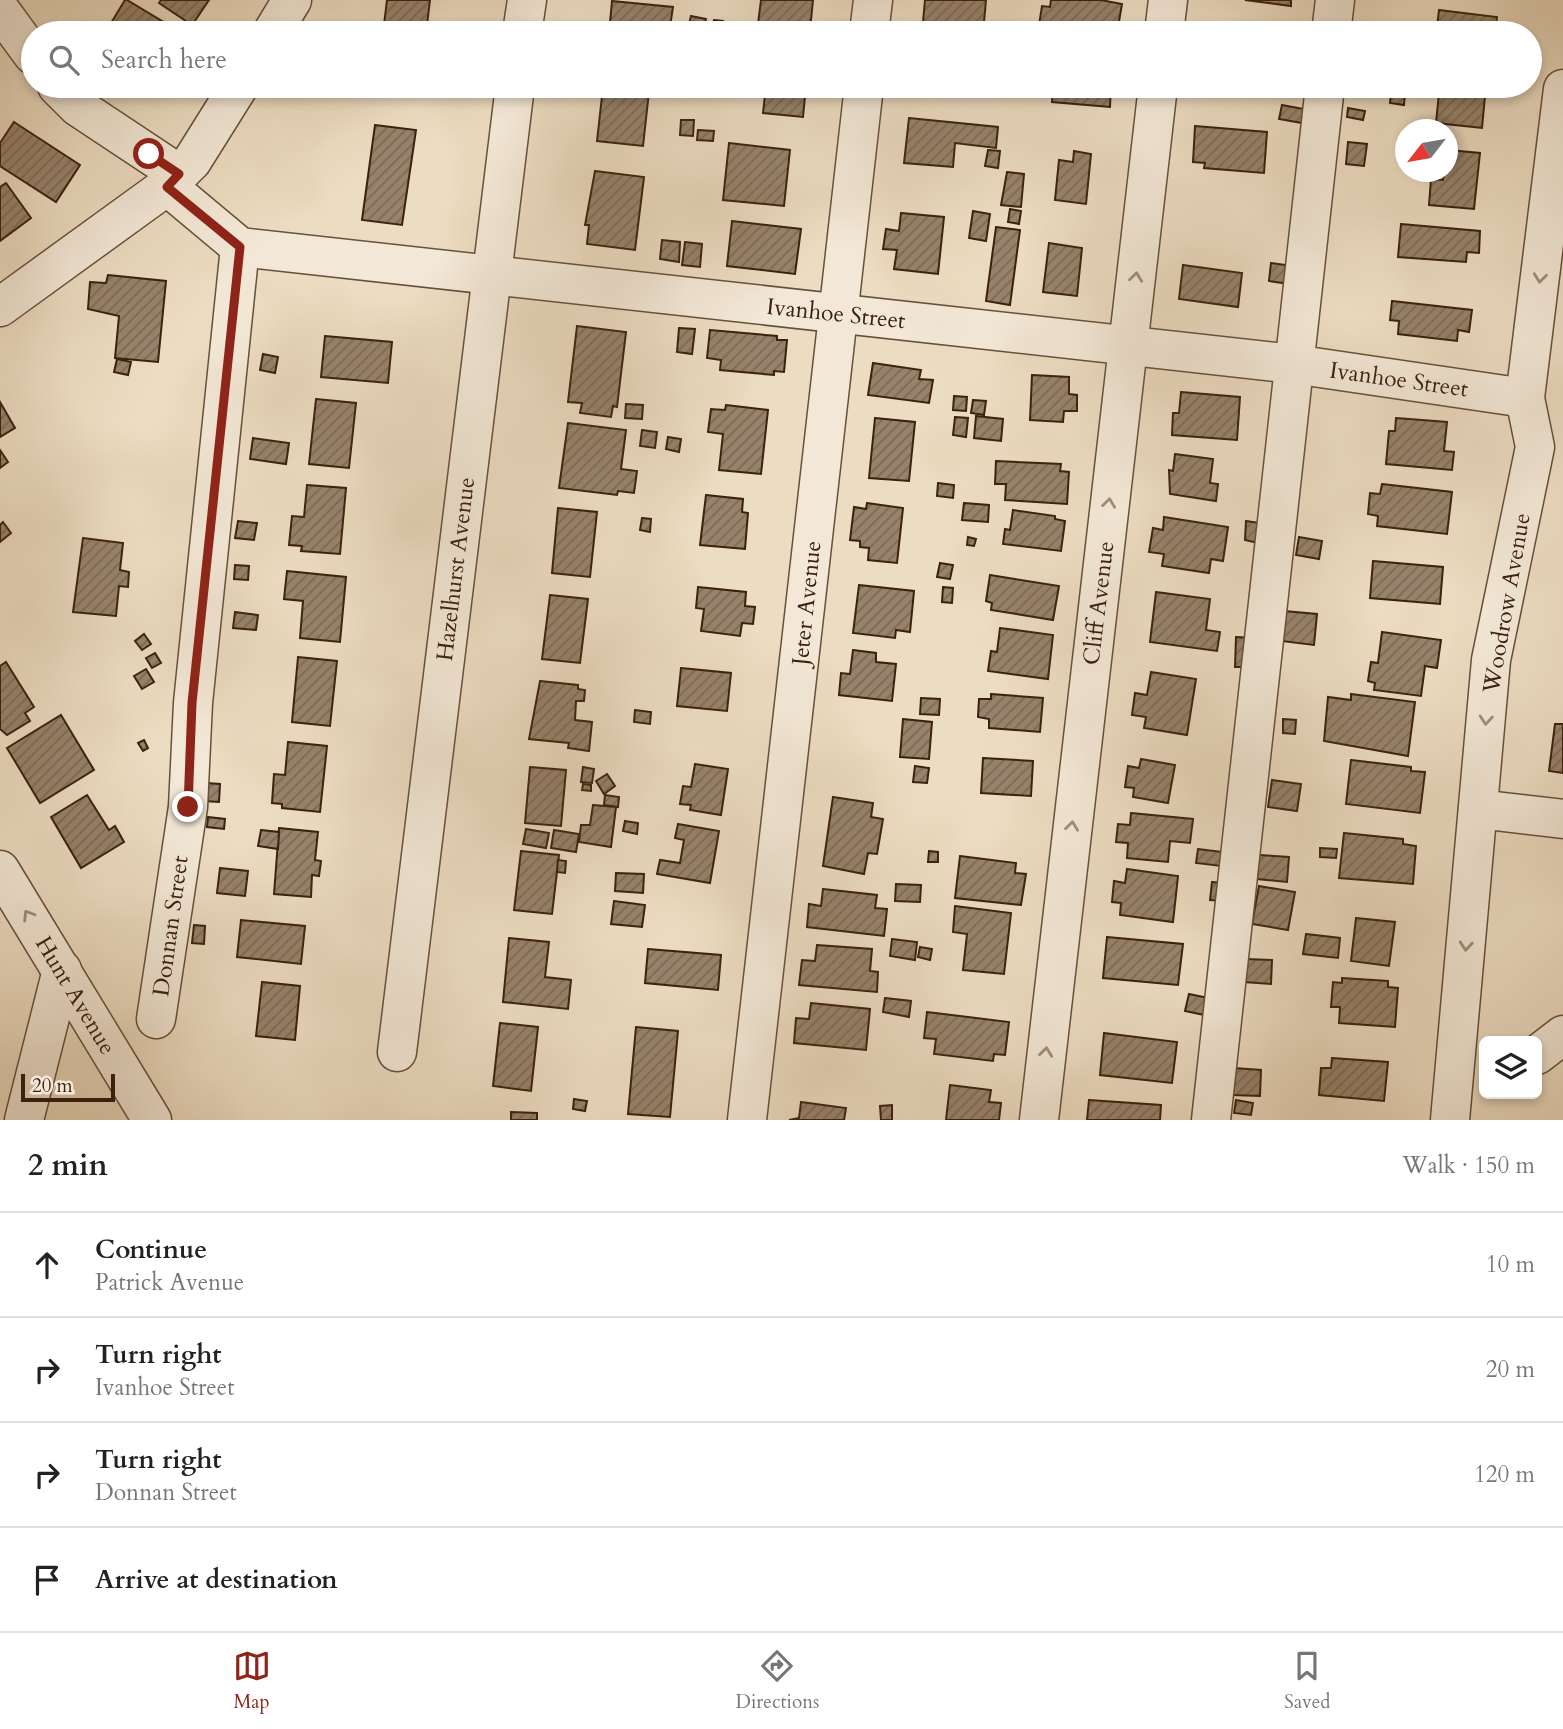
<!DOCTYPE html>
<meta charset="utf-8">
<style>
body{margin:0;font-family:Cardo,serif;background:#f2f2f2;color:#222}
.controls{position:absolute;right:21px;bottom:21px;display:grid;overflow:hidden;border-radius:10px;box-shadow:0 4px 10px #0003}
.controls button{width:63px;height:63px;display:grid;place-items:center;padding:0;border:0;border-bottom:2px solid #e0e0e0;background:#fff;color:#222;font:35px sans-serif}
.compass{position:absolute;left:1395px;top:119px;width:63px;height:63px;border-radius:50%;background:#fff;box-shadow:0 4px 10px #0003;rotate:239deg}
.scale{position:absolute;left:21px;bottom:18px;width:94px;box-sizing:border-box;padding-left:7px;border:4px solid #3b210e;border-top:0;font-size:19px;line-height:24px;white-space:nowrap;color:#3b210e;-webkit-text-stroke:5px #f3e8d7;paint-order:stroke}
.stop{position:absolute;width:21px;height:21px;margin:-16px;border:5px solid #8f2418;border-radius:50%;background:#fff}
.stop.end{background:#8f2418;border-color:#fff;box-shadow:0 2px 7px #0008}
.list{margin:0;padding:0;list-style:none}
h2{display:flex;justify-content:space-between;align-items:center;height:91px;margin:0;padding:0 28px;font-size:30px}
h2 small{font-size:23px;font-weight:400;color:#767676}
.list li{display:grid;grid-template-columns:46px 1fr auto;gap:21px;align-items:center;box-sizing:border-box;height:105px;padding:0 28px;border-top:2px solid #e0e0e0}
.list b{display:block;font-size:26px;white-space:nowrap}
.list p{margin:0;font-size:23px;white-space:nowrap;color:#767676}
.list em{font-size:23px;font-style:normal;color:#767676}
.icon{flex:none;width:38px;height:38px;fill:none;stroke:currentColor;stroke-width:2;stroke-linecap:round;stroke-linejoin:round}
.map{position:relative;flex:none;width:1563px;height:1120px;overflow:hidden}
.search{position:absolute;background:#fff;box-shadow:0 4px 10px #0003;left:21px;right:21px;top:21px;height:77px;display:flex;align-items:center;gap:18px;box-sizing:border-box;padding:0 24px;border-radius:38px;color:#767676;font-size:26px}
.sheet{height:511px;background:#fff}
nav{display:flex;justify-content:space-around;align-items:center;box-sizing:border-box;height:98px;border-top:2px solid #e0e0e0;background:#fff;font-size:19px;color:#767676}
nav a{display:grid;justify-items:center;gap:4px}
nav .on{color:#8f2418}
.map>svg:first-child{display:block}
.building{fill:url(#building-hatch);stroke:#3b210e;stroke-width:2}
.lines{fill:none;stroke-linecap:round;stroke-linejoin:round}
.minor-casing{stroke:#67503b;stroke-width:41}
.minor{stroke:#f3e8d7;stroke-width:38}
.oneway{stroke:#a08e7d}
.route{stroke:#8f2418;stroke-width:9}
.labels{text-anchor:middle;stroke-width:5;stroke-linejoin:round;paint-order:stroke}
.street-label{font-size:23px;fill:#3b210e;stroke:#f3e8d7}
</style>
<div class="map">
<svg width="1563" height="1120" viewBox="0 0 1563 1120">
<defs>
<pattern id="building-hatch" width="6" height="6" patternUnits="userSpaceOnUse" patternTransform="scale(1.75)"><rect width="6" height="6" fill="#97826b"/><path d="M-1 1l2-2M0 6l6-6M5 7l2-2" fill="none" stroke="#7c6a56"/></pattern>
</defs>
<rect width="100%" height="100%" fill="#ecdcc1"/>
<filter id="stains"><feTurbulence type="fractalNoise" baseFrequency=".00286" numOctaves="4"/><feColorMatrix values="0 0 0 0 .2 0 0 0 0 .09 0 0 0 0 .02 0 0 0 .5 -.17"/></filter>
<radialGradient id="worn" r=".72"><stop offset=".6" stop-color="#630" stop-opacity="0"/><stop offset="1" stop-color="#630" stop-opacity=".3"/></radialGradient>
<g class="building">
<polygon points="125,0 127,0 182,33 105,33"/>
<polygon points="161,0 209,0 192,25 159,3"/>
<polygon points="387,0 430,0 426,33 383,33"/>
<polygon points="761,0 813,0 810,30 758,24"/>
<polygon points="925,0 986,0 983,33 922,33"/>
<polygon points="1051,0 1101,0 1122,4 1117,33 1088,33 1039,25 1042,6 1050,7"/>
<polygon points="1245,0 1291,0 1291,6"/>
<polygon points="612,1 673,7 670,27 657,26 656,33 609,33"/>
<polygon points="1439,10 1497,17 1495,33 1449,33 1450,29 1437,27"/>
<polygon points="691,16 706,19 703,33 687,32"/>
<polygon points="714,20 723,21 722,33 712,33"/>
<polygon points="766,86 806,86 803,117 763,113"/>
<polygon points="1053,86 1111,86 1110,107 1052,102"/>
<polygon points="1203,86 1255,86 1254,94"/>
<polygon points="1426,86 1486,86 1482,128 1436,123 1439,93 1425,91"/>
<polygon points="603,87 649,92 643,146 597,141"/>
<polygon points="1391,92 1405,94 1404,105 1390,103"/>
<polygon points="1282,105 1304,109 1302,123 1279,119"/>
<polygon points="1348,108 1365,111 1363,120 1347,117"/>
<polygon points="909,118 998,127 996,148 955,143 953,167 904,163"/>
<polygon points="681,120 694,120 693,136 680,135"/>
<polygon points="14,122 80,165 56,202 0,166 0,143"/>
<polygon points="375,125 416,130 402,225 362,220"/>
<polygon points="1195,126 1267,132 1264,173 1204,168 1205,163 1193,162"/>
<polygon points="698,130 714,131 713,141 697,140"/>
<polygon points="1348,142 1367,144 1364,166 1346,164"/>
<polygon points="729,143 790,150 784,206 723,200"/>
<polygon points="988,150 1000,151 998,168 985,166"/>
<polygon points="1448,150 1480,153 1474,209 1429,205 1431,179 1443,180 1444,172 1448,172"/>
<polygon points="1074,151 1091,154 1086,204 1055,200 1059,160 1073,162"/>
<polygon points="595,171 644,177 635,250 587,244 589,225 585,225"/>
<polygon points="1007,172 1024,174 1021,207 1001,205"/>
<polygon points="6,183 31,218 0,241 0,187"/>
<polygon points="1010,209 1021,211 1019,224 1008,222"/>
<polygon points="973,211 990,214 986,241 969,238"/>
<polygon points="901,213 944,217 938,274 894,269 897,250 883,249 886,229 899,231"/>
<polygon points="732,221 801,229 795,274 727,266"/>
<polygon points="1401,224 1480,231 1479,253 1467,252 1466,262 1398,257"/>
<polygon points="996,227 1020,230 1010,305 986,301"/>
<polygon points="662,240 680,242 679,262 660,259"/>
<polygon points="685,242 702,244 700,267 682,265"/>
<polygon points="1049,243 1082,248 1077,296 1043,292"/>
<polygon points="1271,263 1293,266 1290,284 1269,281"/>
<polygon points="1183,265 1242,273 1238,307 1179,299"/>
<polygon points="108,275 166,281 158,362 115,358 119,316 88,309 90,282 106,283"/>
<polygon points="1392,301 1472,310 1469,332 1458,330 1457,341 1398,334 1399,321 1390,320"/>
<polygon points="577,326 626,332 617,407 613,406 611,417 580,413 582,403 568,402"/>
<polygon points="679,328 695,329 692,354 677,352"/>
<polygon points="710,330 777,336 777,340 787,340 784,372 774,371 774,375 720,370 721,360 707,358"/>
<polygon points="325,336 392,342 388,383 321,377"/>
<polygon points="263,354 278,357 275,373 260,370"/>
<polygon points="117,359 131,362 128,375 114,372"/>
<polygon points="873,363 921,370 919,379 933,380 929,403 868,395"/>
<polygon points="1032,375 1069,377 1069,394 1077,395 1077,411 1064,411 1063,422 1030,420"/>
<polygon points="1181,392 1240,397 1237,440 1172,435 1173,413 1179,413"/>
<polygon points="954,396 967,397 966,411 953,410"/>
<polygon points="316,399 356,403 349,468 309,464"/>
<polygon points="973,400 986,401 984,415 971,413"/>
<polygon points="0,402 15,428 0,437"/>
<polygon points="626,404 643,405 642,419 625,418"/>
<polygon points="726,405 768,410 761,474 719,470 723,434 708,432 711,409 725,410"/>
<polygon points="976,416 1003,419 1001,441 974,438"/>
<polygon points="955,417 968,418 966,437 953,435"/>
<polygon points="875,418 915,422 909,481 869,478"/>
<polygon points="1396,418 1447,422 1444,451 1454,452 1452,470 1386,464 1389,431 1395,431"/>
<polygon points="568,423 626,430 621,469 637,471 634,493 618,491 617,495 559,488"/>
<polygon points="642,430 657,432 655,448 640,446"/>
<polygon points="668,437 681,439 679,452 666,449"/>
<polygon points="253,438 289,443 286,464 250,459"/>
<polygon points="0,450 8,462 0,468"/>
<polygon points="1175,454 1213,459 1210,483 1218,484 1216,501 1170,494 1169,470 1173,471"/>
<polygon points="996,461 1061,464 1060,471 1069,472 1067,504 1005,500 1006,484 995,484"/>
<polygon points="938,483 954,485 953,498 937,496"/>
<polygon points="1382,484 1452,492 1447,534 1377,526 1378,516 1368,514 1370,493 1380,494"/>
<polygon points="307,485 346,488 340,554 301,551 302,546 289,545 292,516 304,517"/>
<polygon points="706,495 743,499 742,512 748,513 745,549 700,545"/>
<polygon points="867,503 903,508 897,563 868,560 869,548 860,547 860,541 850,540 854,507 866,509"/>
<polygon points="964,503 989,505 988,522 962,520"/>
<polygon points="558,508 597,512 590,577 552,573"/>
<polygon points="1013,510 1055,516 1055,519 1065,521 1061,551 1003,544 1005,529 1010,530"/>
<polygon points="1164,517 1228,527 1223,561 1211,559 1209,573 1162,566 1164,554 1149,552 1153,528 1163,530"/>
<polygon points="642,518 651,519 650,532 640,530"/>
<polygon points="238,521 257,523 254,540 235,538"/>
<polygon points="1246,521 1260,523 1258,543 1245,540"/>
<polygon points="3,522 11,533 0,542 0,525"/>
<polygon points="968,537 976,539 974,546 967,545"/>
<polygon points="1299,537 1322,541 1319,559 1296,555"/>
<polygon points="83,538 123,543 120,570 129,572 128,587 119,586 116,616 73,612"/>
<polygon points="1373,561 1443,567 1440,604 1370,598"/>
<polygon points="940,563 953,565 950,579 937,577"/>
<polygon points="235,565 249,566 248,580 234,579"/>
<polygon points="287,571 346,577 340,642 300,638 303,601 284,599"/>
<polygon points="990,575 1059,586 1053,620 991,610 992,603 986,601"/>
<polygon points="859,585 914,591 910,632 896,630 895,638 853,633"/>
<polygon points="698,587 746,592 745,606 755,607 753,624 742,623 740,636 701,631 704,609 696,608"/>
<polygon points="943,587 953,588 952,603 942,602"/>
<polygon points="1156,592 1210,599 1206,630 1220,632 1217,651 1150,642"/>
<polygon points="550,595 588,599 580,663 542,659"/>
<polygon points="1284,611 1317,614 1314,645 1281,641"/>
<polygon points="235,612 258,615 256,630 233,628"/>
<polygon points="1000,628 1053,635 1048,679 988,671 991,651 997,652"/>
<polygon points="1382,632 1441,640 1437,668 1425,666 1421,696 1374,690 1375,683 1368,681 1371,662 1378,663"/>
<polygon points="144,634 151,644 142,650 135,641"/>
<polygon points="1236,637 1253,638 1252,667 1235,667"/>
<polygon points="853,650 876,653 876,662 896,664 892,701 839,695 841,673 850,674"/>
<polygon points="155,653 161,663 152,668 146,658"/>
<polygon points="298,657 337,661 330,726 292,722"/>
<polygon points="6,662 34,707 25,713 30,721 7,735 0,729 0,666"/>
<polygon points="681,668 731,673 727,711 677,706"/>
<polygon points="146,669 154,682 142,689 134,676"/>
<polygon points="1151,672 1196,679 1187,735 1144,728 1146,717 1132,715 1135,693 1147,695"/>
<polygon points="540,681 578,685 578,689 585,690 584,701 576,701 575,720 592,722 589,751 568,748 569,743 529,739"/>
<polygon points="991,694 1043,698 1040,732 989,728 989,719 978,717 979,699 991,699"/>
<polygon points="1351,694 1415,702 1408,756 1324,741 1328,697 1351,700"/>
<polygon points="921,698 940,699 939,715 920,714"/>
<polygon points="635,710 651,712 650,724 634,722"/>
<polygon points="61,715 94,770 40,803 7,748"/>
<polygon points="903,719 932,722 929,759 900,757"/>
<polygon points="1283,719 1296,720 1295,734 1283,733"/>
<polygon points="1555,724 1563,724 1563,773 1549,771"/>
<polygon points="144,740 148,748 143,751 138,743"/>
<polygon points="288,742 327,746 320,812 282,808 282,804 272,803 274,774 285,775"/>
<polygon points="983,758 1033,761 1031,796 981,793"/>
<polygon points="1141,759 1175,765 1168,803 1133,797 1134,788 1125,787 1128,766 1139,768"/>
<polygon points="1351,760 1411,767 1411,771 1425,772 1420,813 1346,804"/>
<polygon points="695,764 728,769 721,815 690,810 691,805 680,804 683,786 691,787"/>
<polygon points="915,766 929,768 927,783 913,782"/>
<polygon points="530,767 566,770 561,826 525,823"/>
<polygon points="583,767 594,769 592,783 581,782"/>
<polygon points="607,774 615,786 604,794 596,781"/>
<polygon points="1272,780 1301,784 1297,811 1268,807"/>
<polygon points="206,783 220,784 219,802 204,801"/>
<polygon points="583,784 591,785 591,791 582,790"/>
<polygon points="87,795 109,830 115,826 124,842 81,868 51,817"/>
<polygon points="605,795 619,797 618,807 604,805"/>
<polygon points="833,797 873,803 871,817 883,819 877,854 868,853 864,874 823,866"/>
<polygon points="593,805 616,807 611,847 579,842 581,825 590,825"/>
<polygon points="1131,813 1193,819 1190,843 1170,841 1168,862 1127,858 1128,843 1116,842 1118,824 1130,825"/>
<polygon points="208,817 225,819 224,829 207,827"/>
<polygon points="625,821 638,823 637,834 623,831"/>
<polygon points="678,824 719,831 710,883 657,874 660,860 680,863 684,840 675,838"/>
<polygon points="279,828 318,832 315,860 321,861 319,876 312,875 311,897 274,894"/>
<polygon points="526,829 549,833 546,848 523,844"/>
<polygon points="261,830 279,832 278,849 258,846"/>
<polygon points="554,830 579,834 576,852 551,848"/>
<polygon points="1344,833 1403,839 1403,844 1416,846 1413,884 1339,878"/>
<polygon points="1320,848 1337,849 1336,858 1320,857"/>
<polygon points="1198,849 1223,852 1221,866 1196,863"/>
<polygon points="521,851 559,855 552,914 514,910"/>
<polygon points="929,851 938,852 938,862 928,862"/>
<polygon points="1259,855 1289,857 1287,882 1257,879"/>
<polygon points="960,856 1016,863 1015,873 1026,874 1021,905 955,898"/>
<polygon points="558,860 566,861 565,873 557,872"/>
<polygon points="220,868 248,871 245,896 217,893"/>
<polygon points="1127,869 1178,876 1173,922 1120,915 1121,903 1112,902 1114,881 1125,883"/>
<polygon points="616,873 644,874 643,893 615,891"/>
<polygon points="1212,882 1225,883 1224,901 1210,900"/>
<polygon points="896,884 921,885 920,902 895,901"/>
<polygon points="1259,886 1295,892 1288,930 1252,924"/>
<polygon points="823,889 877,895 875,908 887,909 884,936 807,927 809,904 821,906"/>
<polygon points="614,901 645,905 642,927 611,924"/>
<polygon points="955,906 1011,913 1004,974 963,970 967,934 953,932"/>
<polygon points="1356,918 1395,922 1389,966 1351,961"/>
<polygon points="241,920 305,926 301,964 237,957"/>
<polygon points="194,925 205,926 204,944 192,943"/>
<polygon points="1306,934 1340,938 1338,958 1303,954"/>
<polygon points="1107,937 1183,944 1178,985 1103,978"/>
<polygon points="509,938 549,942 545,977 571,980 568,1009 503,1002"/>
<polygon points="892,939 917,942 915,960 890,956"/>
<polygon points="817,945 872,949 870,971 878,972 877,992 799,985 802,960 815,961"/>
<polygon points="920,947 932,949 930,960 918,957"/>
<polygon points="648,949 721,955 718,990 645,983"/>
<polygon points="1245,959 1272,960 1271,984 1244,982"/>
<polygon points="1342,978 1388,981 1388,987 1398,988 1395,1027 1339,1023 1340,1007 1331,1007 1333,982 1342,983"/>
<polygon points="262,982 300,986 295,1040 256,1036"/>
<polygon points="1189,994 1213,999 1209,1016 1185,1011"/>
<polygon points="885,998 911,1001 909,1017 883,1012"/>
<polygon points="811,1003 870,1009 866,1050 794,1043 796,1018 809,1019"/>
<polygon points="927,1012 1009,1022 1005,1055 994,1054 993,1061 934,1054 936,1039 924,1038"/>
<polygon points="500,1023 538,1027 531,1091 493,1086"/>
<polygon points="636,1027 678,1031 670,1117 628,1114"/>
<polygon points="1104,1033 1177,1042 1172,1083 1100,1075"/>
<polygon points="1332,1058 1388,1062 1384,1101 1319,1095 1321,1068 1331,1068"/>
<polygon points="1234,1068 1261,1070 1260,1096 1232,1095"/>
<polygon points="950,1085 991,1090 989,1102 1001,1103 999,1120 946,1120"/>
<polygon points="574,1099 587,1101 585,1111 573,1109"/>
<polygon points="1089,1100 1161,1105 1160,1120 1087,1120"/>
<polygon points="1236,1100 1253,1103 1251,1115 1234,1113"/>
<polygon points="801,1102 846,1108 844,1120 789,1120 799,1118"/>
<polygon points="892,1105 892,1120 881,1120 880,1106"/>
<polygon points="511,1112 537,1113 537,1120 511,1120"/>
</g>
<g class="lines">
<defs>
<g id="minor">
<polyline points="0,10 33,55"/>
<polyline points="272,33 292,0"/>
<polyline points="522,33 527,0"/>
<polyline points="869,33 873,0"/>
<polyline points="1164,33 1168,0"/>
<polyline points="1331,33 1335,0"/>
<polyline points="57,86 78,107 179,174"/>
<polyline points="167,186 240,247 1293,364 1525,398"/>
<polyline points="0,307 167,186 192,161 239,86"/>
<polyline points="1478,809 1563,819"/>
<polyline points="0,870 152,1120"/>
<polyline points="156,1019 188,807 193,703 240,247"/>
<polyline points="397,1052 515,86"/>
<polyline points="1537,1055 1563,1035"/>
<polyline points="24,1120 62,970"/>
<polyline points="747,1120 864,86"/>
<polyline points="1039,1120 1158,86"/>
<polyline points="1211,1120 1325,86"/>
<polyline points="1450,1120 1491,660 1535,447 1525,398 1563,89"/>
</g>
</defs>
<use href="#minor" class="minor-casing"/>
<use href="#minor" class="minor"/>
</g>
<defs><path id="oneway-chevron" d="M-2-3.5L2.5 0L-2 3.5" fill="none" stroke-width="1.6" stroke-linecap="round" stroke-linejoin="round" transform="scale(1.75)"/></defs>
<g class="oneway">
<use href="#oneway-chevron" transform="translate(1136 277) rotate(-83)"/>
<use href="#oneway-chevron" transform="translate(1540 278) rotate(97)"/>
<use href="#oneway-chevron" transform="translate(1109 503) rotate(-83)"/>
<use href="#oneway-chevron" transform="translate(1486 720) rotate(95)"/>
<use href="#oneway-chevron" transform="translate(1072 826) rotate(-83)"/>
<use href="#oneway-chevron" transform="translate(28 915) rotate(-122)"/>
<use href="#oneway-chevron" transform="translate(1466 946) rotate(95)"/>
<use href="#oneway-chevron" transform="translate(1046 1052) rotate(-83)"/>
</g>
<g class="lines">
<polyline class="route" points="149,154 179,174 167,187 240,247 192,703 188,807"/>
</g>
<g class="labels">
<g class="street-label">
<text transform="translate(836 313) rotate(6)" y="8">Ivanhoe Street</text>
<text transform="translate(1399 379) rotate(8)" y="8">Ivanhoe Street</text>
<text transform="translate(455 569) rotate(-83)" y="8">Hazelhurst Avenue</text>
<text transform="translate(806 603) rotate(-84)" y="8">Jeter Avenue</text>
<text transform="translate(1098 603) rotate(-83)" y="8">Cliff Avenue</text>
<text transform="translate(1506 603) rotate(-80)" y="8">Woodrow Avenue</text>
<text transform="translate(170 926) rotate(-82)" y="8">Donnan Street</text>
<text transform="translate(76 995) rotate(59)" y="8">Hunt Avenue</text>
</g>
</g>
<rect width="100%" height="100%" filter="url(#stains)"/>
<rect width="100%" height="100%" fill="url(#worn)"/>
</svg>
<div class="controls">
<button><svg class="icon" aria-label="layers" viewBox="0 0 24 24"><path d="M12 4l9 5-9 5-9-5zM3 14l9 5 9-5"/></svg></button>
</div>
<svg class="compass" viewBox="-18 -18 36 36"><path d="M0-13l5 13h-10z" fill="#e53935"/><path d="M0 13l5-13h-10z" fill="#767676"/></svg>
<div class="scale">20 m</div>
<div class="stop" style="left:149px;top:154px"></div>
<div class="stop end" style="left:188px;top:807px"></div>
<div class="search"><svg class="icon" aria-label="search" viewBox="0 0 24 24"><circle cx="10" cy="10" r="6"/><path d="M15 15l6 6"/></svg>Search here</div>
</div>
<section class="sheet">
<h2>2 min<small>Walk · 150 m</small></h2>
<ul class="list">
<li><svg class="icon" aria-label="ahead" viewBox="0 0 24 24"><path d="M12 20V5M6 11l6-6 6 6"/></svg><div><b>Continue</b><p>Patrick Avenue</p></div><em>10 m</em></li>
<li><svg class="icon" aria-label="right" viewBox="0 0 24 24"><path d="M7 20v-9h11M14 6l5 5-5 5"/></svg><div><b>Turn right</b><p>Ivanhoe Street</p></div><em>20 m</em></li>
<li><svg class="icon" aria-label="right" viewBox="0 0 24 24"><path d="M7 20v-9h11M14 6l5 5-5 5"/></svg><div><b>Turn right</b><p>Donnan Street</p></div><em>120 m</em></li>
<li><svg class="icon" aria-label="arrive" viewBox="0 0 24 24"><path d="M6 21V4h12l-3 4 3 4H6"/></svg><div><b>Arrive at destination</b></div></li>
</ul>
</section>
<nav>
<a class="on"><svg class="icon" aria-label="map" viewBox="0 0 24 24"><path d="M3 6l6-2 6 2 6-2v14l-6 2-6-2-6 2zM9 4v14M15 6v14"/></svg>Map</a>
<a><svg class="icon" aria-label="directions" viewBox="0 0 24 24"><path d="M12 3l9 9-9 9-9-9zM9 14v-3h6M13 9l2 2-2 2"/></svg>Directions</a>
<a><svg class="icon" aria-label="saved" viewBox="0 0 24 24"><path d="M7 4h10v16l-5-4-5 4z"/></svg>Saved</a>
</nav>
